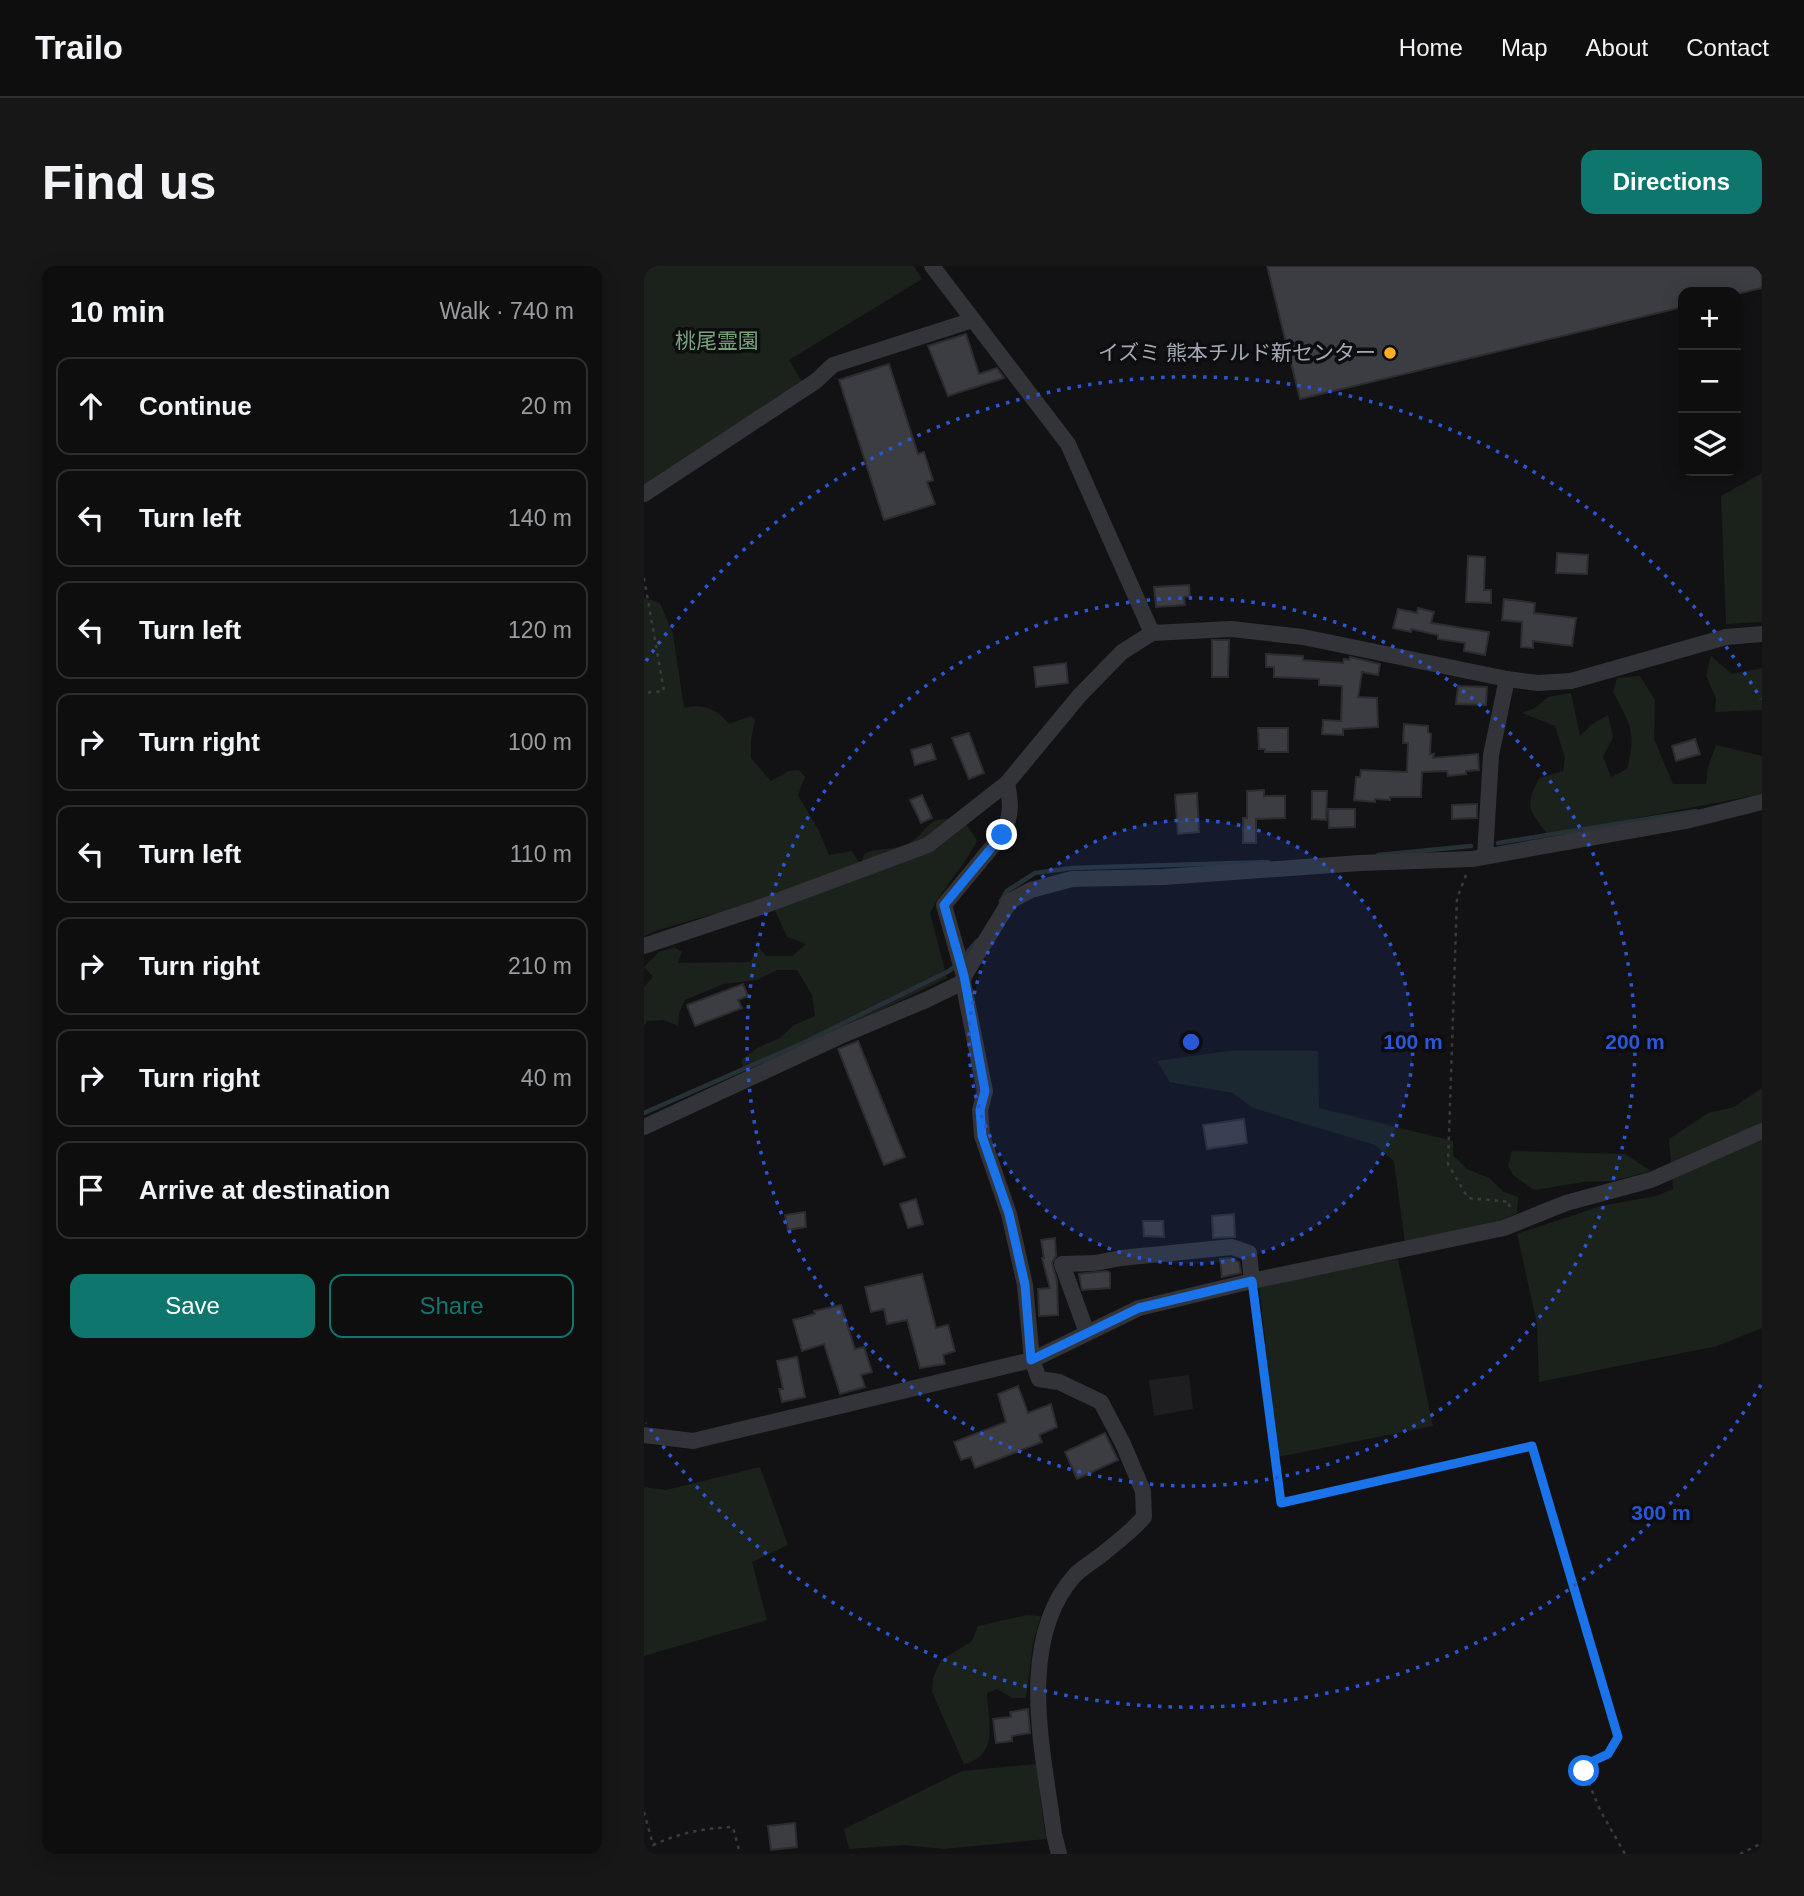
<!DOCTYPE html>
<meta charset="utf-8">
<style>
body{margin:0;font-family:Helvetica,"Noto Sans JP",sans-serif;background:#171718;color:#f1f3f6}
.controls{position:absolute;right:21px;top:21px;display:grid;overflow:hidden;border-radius:14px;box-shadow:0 4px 18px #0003}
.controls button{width:63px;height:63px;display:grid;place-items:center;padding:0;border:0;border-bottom:2px solid #2e2e2f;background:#0e0e0f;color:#f1f3f6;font:35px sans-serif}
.stop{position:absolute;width:21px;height:21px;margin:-16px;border:5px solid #1a73e8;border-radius:50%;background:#fff}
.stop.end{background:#1a73e8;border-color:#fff;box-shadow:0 2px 7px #0008}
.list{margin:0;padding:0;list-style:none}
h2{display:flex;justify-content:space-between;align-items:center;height:91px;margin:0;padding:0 28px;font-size:30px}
h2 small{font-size:23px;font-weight:400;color:#9b9c9e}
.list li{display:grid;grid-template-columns:46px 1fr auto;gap:21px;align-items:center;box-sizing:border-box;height:98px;margin:0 14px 14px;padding:0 14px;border:2px solid #2e2e2f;border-radius:14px}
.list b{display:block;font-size:26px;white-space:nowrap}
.list em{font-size:23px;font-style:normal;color:#9b9c9e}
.actions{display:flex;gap:14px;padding:21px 28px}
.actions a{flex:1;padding:16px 0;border:2px solid #0f766e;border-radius:14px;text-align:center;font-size:24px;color:#0f766e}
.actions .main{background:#0f766e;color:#fff}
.icon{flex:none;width:38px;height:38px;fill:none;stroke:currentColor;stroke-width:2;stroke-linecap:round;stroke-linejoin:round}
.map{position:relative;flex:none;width:1118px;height:1588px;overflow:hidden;border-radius:14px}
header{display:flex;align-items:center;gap:42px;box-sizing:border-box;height:98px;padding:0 35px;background:#0e0e0f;border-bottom:2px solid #2e2e2f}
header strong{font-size:33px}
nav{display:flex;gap:38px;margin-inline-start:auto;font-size:24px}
.intro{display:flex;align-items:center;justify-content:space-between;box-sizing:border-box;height:168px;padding:0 42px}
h1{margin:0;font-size:49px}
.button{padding:18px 32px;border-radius:14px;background:#0f766e;color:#fff;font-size:24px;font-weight:700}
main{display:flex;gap:42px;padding:0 42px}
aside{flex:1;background:#0e0e0f;border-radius:14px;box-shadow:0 4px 18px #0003}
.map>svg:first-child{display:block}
.built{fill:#1e1e21}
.green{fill:#1a221b}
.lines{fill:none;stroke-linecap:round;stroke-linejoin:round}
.stream{stroke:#273138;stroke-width:4.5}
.building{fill:#3c3d42;stroke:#2c2c30;stroke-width:2}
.path{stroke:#383b40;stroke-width:2.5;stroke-dasharray:3.5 5;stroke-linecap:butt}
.minor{stroke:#323439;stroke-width:16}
.route{stroke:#1a73e8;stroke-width:9}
.ring{fill:none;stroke:#2a57d5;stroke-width:3.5;stroke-dasharray:3.5 7}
.poi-dot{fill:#ffaf1f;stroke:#0d0d0f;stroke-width:2.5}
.labels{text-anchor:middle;stroke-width:7;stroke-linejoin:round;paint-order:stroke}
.park-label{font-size:21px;fill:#77a379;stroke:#0d0d0f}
.poi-label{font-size:21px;fill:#a2a8b6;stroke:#0d0d0f;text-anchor:end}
.centre{fill:#2a57d5;stroke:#0d0d0f;stroke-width:3.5}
.ring-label{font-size:21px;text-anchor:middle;font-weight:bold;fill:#2a57d5;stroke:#0d0d0f;stroke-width:7;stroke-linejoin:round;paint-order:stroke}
</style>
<header>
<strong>Trailo</strong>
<nav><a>Home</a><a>Map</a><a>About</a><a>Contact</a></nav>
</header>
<div class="intro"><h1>Find us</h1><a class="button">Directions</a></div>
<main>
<aside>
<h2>10 min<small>Walk · 740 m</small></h2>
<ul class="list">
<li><svg class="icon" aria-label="ahead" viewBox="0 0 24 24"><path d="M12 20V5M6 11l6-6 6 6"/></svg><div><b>Continue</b></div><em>20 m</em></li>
<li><svg class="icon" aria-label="left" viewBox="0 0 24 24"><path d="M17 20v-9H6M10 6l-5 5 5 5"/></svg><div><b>Turn left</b></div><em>140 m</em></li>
<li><svg class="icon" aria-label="left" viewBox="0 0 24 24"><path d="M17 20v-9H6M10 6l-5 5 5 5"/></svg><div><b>Turn left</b></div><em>120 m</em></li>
<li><svg class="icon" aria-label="right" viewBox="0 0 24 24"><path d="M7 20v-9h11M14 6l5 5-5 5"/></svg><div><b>Turn right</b></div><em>100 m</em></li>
<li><svg class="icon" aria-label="left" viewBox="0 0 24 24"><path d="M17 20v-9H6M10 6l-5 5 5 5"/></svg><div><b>Turn left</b></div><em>110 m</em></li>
<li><svg class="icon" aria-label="right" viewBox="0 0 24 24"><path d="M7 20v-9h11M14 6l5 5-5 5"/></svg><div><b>Turn right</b></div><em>210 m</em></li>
<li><svg class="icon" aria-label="right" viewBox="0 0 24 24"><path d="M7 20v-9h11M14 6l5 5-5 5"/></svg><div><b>Turn right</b></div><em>40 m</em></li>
<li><svg class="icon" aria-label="arrive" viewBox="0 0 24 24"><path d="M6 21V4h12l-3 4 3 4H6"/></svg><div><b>Arrive at destination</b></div></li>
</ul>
<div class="actions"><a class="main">Save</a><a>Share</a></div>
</aside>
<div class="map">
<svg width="1118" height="1588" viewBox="0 0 1118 1588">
<rect width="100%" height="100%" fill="#121214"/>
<polygon class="built" points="545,1109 549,1143 510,1150 505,1114"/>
<g class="green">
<polygon points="0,0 270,0 278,13 145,94 158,116 0,222"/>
<polygon points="1118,207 1118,356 1082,358 1077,230"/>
<path d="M0,332L16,337L29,368L40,442C59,437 73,443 85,458L107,450L111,453L107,474V492L127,515L145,505L155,504L161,511L154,529L175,565L185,589L208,585L217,599L220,588C232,582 245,584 258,580C276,576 282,554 298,553C305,552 314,555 320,555L333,575C320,601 299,621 286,647L303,712L173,775L99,801L97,794L113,782L136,772L150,759L171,750L168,729L153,704H133L113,714L80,718L41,734L35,747L34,760L20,754L3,755L0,760V721L9,711L0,701L15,686L31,681L38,686L34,697L106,696L115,681L122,690H148L162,678L143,671L130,642L94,641L14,664L0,670Z"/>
<polygon points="1067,390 1088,408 1118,402 1118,444 1071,446 1072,433 1062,409"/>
<path d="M996,410L1011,434L1010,473L1029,518H1062L1064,501L1072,479L1118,490V528L904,569C885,543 880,543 895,512L919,505L921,492L911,460L878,447L891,442L904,431L927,427L936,470L947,459L964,449L969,471L959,491L967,511L983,503C993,465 986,459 969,426L973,412Z"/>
<polygon points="585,785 674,785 675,842 809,875 809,889 823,903 845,912 860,926 874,931 873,947 848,959 761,977 750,895 731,879 609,842 589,827 526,816 513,795"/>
<polygon points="1118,822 1118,1062 1073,1080 895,1116 893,1058 873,968 957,940 1012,930 1029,923 1025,873 1064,847 1090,841"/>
<polygon points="868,885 981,888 1007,905 969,915 940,916 890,924 869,909 864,900"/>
<polygon points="754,993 789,1160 634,1191 615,1019"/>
<polygon points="116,1201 144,1279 108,1296 123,1354 0,1390 0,1221 22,1224"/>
<path d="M383,1349L397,1350L389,1377L382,1432H368L353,1423L343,1427C344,1455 356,1489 320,1498L288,1426L289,1412L297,1394L328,1375L334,1360Z"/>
<polygon points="392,1498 402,1573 300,1583 261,1579 205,1583 200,1563 318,1505"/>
</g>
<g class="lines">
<g class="stream">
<polyline points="854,577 1052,545"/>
<polyline points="734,589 827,580"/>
<polyline points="357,635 363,625 391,607 428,602 624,596"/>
<polyline points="321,689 333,675"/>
<polyline points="0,847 161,776 305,705 310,701"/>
</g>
</g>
<g class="building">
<polygon points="623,0 1118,0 1118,22 1092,28 1039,26 1039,41 656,133"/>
<polygon points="322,68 335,108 353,102 360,112 304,130 284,80"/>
<polygon points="245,98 274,188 280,186 289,214 283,216 291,238 240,254 195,114"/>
<polygon points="913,287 944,289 943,308 912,307"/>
<polygon points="824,290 841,291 840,324 847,324 847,337 822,336"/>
<polygon points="545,319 546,330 540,331 541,339 512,341 510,321"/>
<polygon points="860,333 891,337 890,347 932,352 928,380 889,375 889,382 877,381 878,356 858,354"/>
<polygon points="774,342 790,346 787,357 845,366 841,389 820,385 821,377 794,373 794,369 767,363 767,366 749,362 754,343 773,347"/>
<polygon points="568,374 585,374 584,411 568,411"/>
<polygon points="622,388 659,390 659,394 699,397 700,393 705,394 706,391 736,398 734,409 718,406 714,431 733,432 734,461 699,463 699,469 678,468 679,454 697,455 698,420 675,419 675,413 630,411 630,401 622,401"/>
<polygon points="422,397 424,417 392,421 390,401"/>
<polygon points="814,420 843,421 842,439 812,438"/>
<polygon points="760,458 784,460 784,466 787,468 786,488 790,488 789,492 834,488 835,504 822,505 822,508 804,510 803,505 778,506 777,531 746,531 746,534 731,533 731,536 710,534 712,511 716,511 717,504 763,506 764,477 759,477"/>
<polygon points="614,462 644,462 644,486 621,486 621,483 615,483"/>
<polygon points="325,467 340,507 325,513 308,472"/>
<polygon points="1051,473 1056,488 1032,495 1028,480"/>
<polygon points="287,478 292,493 271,499 267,484"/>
<polygon points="620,524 620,530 641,530 641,552 612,553 612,577 599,577 599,552 603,552 603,525"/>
<polygon points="668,525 683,525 682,554 668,553"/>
<polygon points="553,527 555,566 534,568 531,529"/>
<polygon points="278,529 288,552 277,557 266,534"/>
<polygon points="833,538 833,552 808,553 808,539"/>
<polygon points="684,543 711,543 711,561 685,562"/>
<polygon points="99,718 104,730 94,734 98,742 51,760 43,739"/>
<polygon points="214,775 261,891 240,899 194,783"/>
<polygon points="600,853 603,877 563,883 559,859"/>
<polygon points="272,933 279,958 264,962 256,938"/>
<polygon points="161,946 162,961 144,964 141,949"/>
<polygon points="590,948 591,971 569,972 568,950"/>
<polygon points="499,955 519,955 520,971 500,970"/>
<polygon points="411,972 412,990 408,997 413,1015 414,1049 395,1050 394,1023 406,1022 398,992 400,992 397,974"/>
<polygon points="587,992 595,996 597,1007 578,1011 576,993"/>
<polygon points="463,1005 466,1007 466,1022 438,1024 435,1008"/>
<polygon points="278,1008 292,1062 304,1059 311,1085 299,1089 301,1098 276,1102 263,1054 243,1058 240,1043 227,1046 221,1021"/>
<polygon points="197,1039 211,1083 220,1081 228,1106 217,1109 221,1121 196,1128 180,1078 158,1085 149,1054 171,1048 170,1045"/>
<polygon points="153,1091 161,1131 138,1136 135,1123 139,1123 133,1095"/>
<polygon points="374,1120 384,1147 407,1138 413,1161 395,1169 398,1176 331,1202 327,1191 317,1194 310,1176 362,1156 354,1128"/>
<polygon points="461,1167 474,1194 433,1213 421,1186"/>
<polygon points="384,1443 386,1467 368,1470 368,1475 352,1477 349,1453 367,1451 366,1446"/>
<polygon points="151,1557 153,1581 127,1584 124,1560"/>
</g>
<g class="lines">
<g class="path">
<polyline points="0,312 20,425 0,427"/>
<polyline points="822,609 813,632 804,898 824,932 866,936 864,946"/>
<polyline points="610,1029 637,1237 888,1180 974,1471 964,1488 947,1496 940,1505 956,1544 981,1588"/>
<path d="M0,1546L9,1579C35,1567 61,1562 89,1561L96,1588"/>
<polyline points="1096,1588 1118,1577"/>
</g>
<g class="minor">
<polyline points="288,0 424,178 508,367"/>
<polyline points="0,228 172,115 189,99 329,54"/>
<polyline points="841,590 847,489 863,413"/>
<polyline points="0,680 111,643 284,579 363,517 436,429 478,386 508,367 587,363 659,371 863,413 894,417 927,415 1082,371 1118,368"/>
<path d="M320,710L300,639L358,569C368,550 367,537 363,517"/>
<polyline points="0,861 201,768 282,734 319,716"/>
<polyline points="443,1067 418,998 451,997 477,992 588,981 605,987 608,1015"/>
<polyline points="0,1169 49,1175 388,1094 495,1042 608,1015 860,962 922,937 1007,914 1118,865"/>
<path d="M415,1588L410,1568C400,1488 371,1376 431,1309C438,1302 448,1296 456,1290C472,1277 487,1266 500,1251L499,1225L479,1178L457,1136L415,1116L395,1113L388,1094L381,1019L365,948L338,870L336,844L341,825L319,716L320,710L366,635L387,624L428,613L520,611L716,597L828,593L1046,554L1118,536"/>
</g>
</g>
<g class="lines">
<polyline class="route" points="358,569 300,639 320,710 341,825 336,844 338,870 365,948 381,1019 387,1094 495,1042 608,1015 637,1237 888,1180 974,1471 964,1488 947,1496 940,1505"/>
</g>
<circle cx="547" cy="776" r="222" fill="#2a57d5" fill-opacity=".12"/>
<g class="ring">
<circle cx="547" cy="776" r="222"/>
<circle cx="547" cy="776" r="444"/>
<path d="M1117 1119A665 665 0 0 1 2 1157M2 395A665 665 0 0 1 1117 433"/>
</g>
<circle class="poi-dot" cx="746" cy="87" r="7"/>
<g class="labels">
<g class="park-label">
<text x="73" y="82">桃尾霊園</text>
</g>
<g class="poi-label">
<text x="732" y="94">イズミ 熊本チルド新センター</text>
</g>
</g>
<circle cx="547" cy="776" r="10" class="centre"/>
<g class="ring-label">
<text x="769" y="783">100 m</text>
<text x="991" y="783">200 m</text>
<text x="1017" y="1254">300 m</text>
</g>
</svg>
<div class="controls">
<button>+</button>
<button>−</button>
<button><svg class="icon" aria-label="layers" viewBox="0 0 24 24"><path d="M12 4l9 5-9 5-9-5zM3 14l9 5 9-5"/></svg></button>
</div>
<div class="stop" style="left:940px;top:1505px"></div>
<div class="stop end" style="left:358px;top:569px"></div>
</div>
</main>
